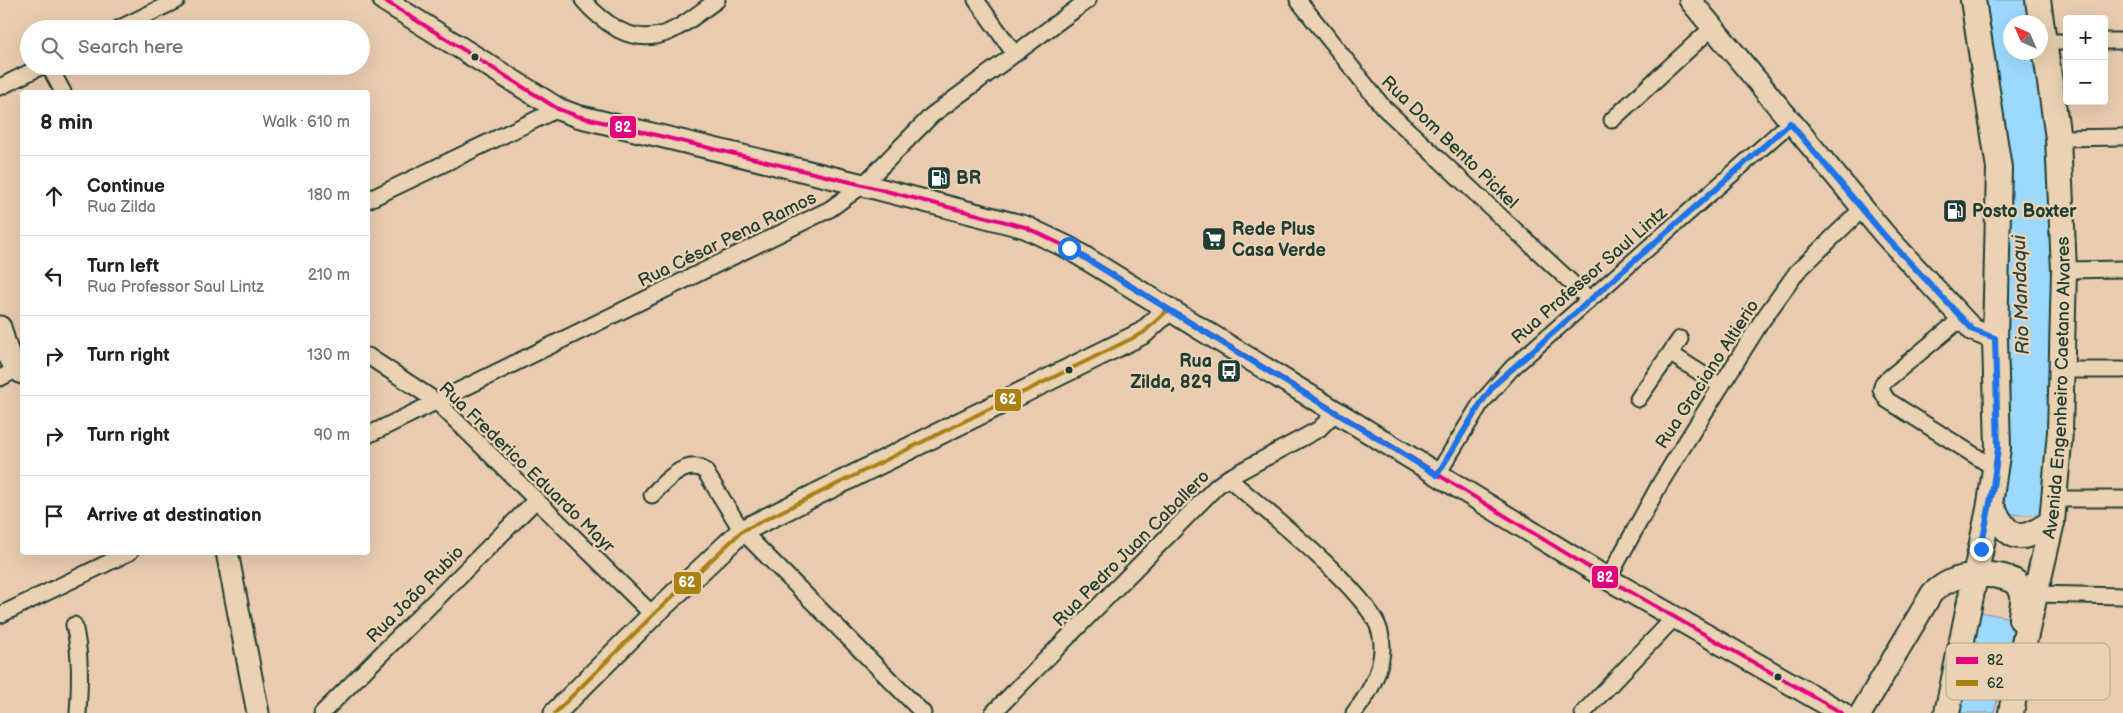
<!DOCTYPE html>
<meta charset="utf-8">
<style>
body{margin:0;font-family:"Balsamiq Sans",sans-serif;background:#f2f2f2;color:#202124}
.controls{position:absolute;right:15px;top:15px;display:grid;overflow:hidden;border-radius:5px;box-shadow:0 5px 20px #0002}
.controls button{width:45px;height:45px;display:grid;place-items:center;padding:0;border:0;border-bottom:1px solid #e0e0e0;background:#fff;color:#202124;font:25px sans-serif}
.compass{position:absolute;left:2003px;top:15px;width:45px;height:45px;border-radius:50%;background:#fff;box-shadow:0 5px 20px #0002;rotate:315deg}
.stop{position:absolute;width:15px;height:15px;margin:-11px;border:4px solid #1a73e8;border-radius:50%;background:#fff}
.stop.end{background:#1a73e8;border-color:#fff;box-shadow:0 1px 5px #0008}
.list{margin:0;padding:0;list-style:none}
h2{display:flex;justify-content:space-between;align-items:center;height:65px;margin:0;padding:0 20px;font-size:21px}
h2 small{font-size:16px;font-weight:400;color:#757577}
.list li{display:grid;grid-template-columns:32px 1fr auto;gap:15px;align-items:center;box-sizing:border-box;height:80px;padding:0 20px;border-top:1px solid #e0e0e0}
.list b{display:block;font-size:19px;white-space:nowrap}
.list p{margin:0;font-size:16px;white-space:nowrap;color:#757577}
.list em{font-size:16px;font-style:normal;color:#757577}
.icon{flex:none;width:28px;height:28px;fill:none;stroke:currentColor;stroke-width:2;stroke-linecap:round;stroke-linejoin:round}
.map{position:relative;flex:none;width:2123px;height:713px;overflow:hidden}
.search{position:absolute;background:#fff;box-shadow:0 5px 20px #0002;left:20px;top:20px;width:350px;height:55px;display:flex;align-items:center;gap:12px;box-sizing:border-box;padding:0 18px;border-radius:28px;color:#757577;font-size:19px}
.panel{position:absolute;background:#fff;box-shadow:0 5px 20px #0002;left:20px;top:90px;width:350px;height:465px;border-radius:5px}
.map>svg:first-child{display:block}
.water{fill:#9cd9fd;stroke:#6a9bad}
.lines{fill:none;stroke-linecap:round;stroke-linejoin:round}
.street-casing{stroke:#1f3d34;stroke-width:19}
.secondary-casing{stroke:#1f3d34;stroke-width:25}
.primary-casing{stroke:#1f3d34;stroke-width:28}
.street{stroke:#ead2b2;stroke-width:15}
.secondary{stroke:#ead2b2;stroke-width:21}
.primary{stroke:#ead2b2;stroke-width:24}
.bus-1-casing{stroke:#ead2b2;stroke-width:8}
.bus-2-casing{stroke:#ead2b2;stroke-width:8}
.bus-1{stroke:#e5007d;stroke-width:4}
.bus-2{stroke:#ab8112;stroke-width:4}
.route{stroke:#1a73e8;stroke-width:6}
.bus-dot{fill:#1f3d34;stroke:#ead2b2;stroke-width:2}
.labels{text-anchor:middle;stroke-width:5;stroke-linejoin:round;paint-order:stroke}
.street-label{font-size:18px;fill:#1f3d34;stroke:#ead2b2}
.poi-label{font-size:18px;font-weight:bold;fill:#1f3d34;stroke:#ead2b2;text-anchor:start}
.water-label{font-size:19px;font-style:italic;fill:#25453e;stroke:#ead2b2}
.key{fill:#ead2b2;stroke:#ada58c;stroke-width:1}
.key-label{font-size:14px;fill:#1f3d34}
.line-badge{stroke:#ead2b2;stroke-width:2}
.badge-label{font-size:14px;text-anchor:middle;font-weight:bold;fill:#fff}
</style>
<div class="map">
<svg width="2123" height="713" viewBox="0 0 2123 713">
<rect width="100%" height="100%" fill="#eacbb0"/>
<filter id="ink" filterUnits="userSpaceOnUse"><feTurbulence type="fractalNoise" baseFrequency=".02" numOctaves="2"/><feDisplacementMap in="SourceGraphic" scale="10" xChannelSelector="R" yChannelSelector="G"/><feConvolveMatrix kernelMatrix="1 2 1 2 8 2 1 2 1" color-interpolation-filters="sRGB"/></filter>
<g filter="url(#ink)">
<g class="water">
<polygon points="1981,0 2027,0 2031,22 2010,22 2010,52 2035,53 2046,132 2051,225 2052,301 2044,515 2018,515 2004,512 2009,425 2005,408 2007,341 2007,174"/>
<polygon points="1980,612 2016,619 1994,713 1959,713"/>
</g>
<g class="lines">
<defs>
<g id="street">
<path d="M583,0C593,12 605,22 619,30C659,50 686,22 717,0"/>
<polyline points="976,0 1014,53"/>
<polyline points="1298,0 1383,107 1589,299"/>
<polyline points="118,29 177,0"/>
<polyline points="2104,41 2123,41"/>
<polyline points="2044,42 2067,42"/>
<polyline points="49,66 63,92"/>
<polyline points="0,87 42,66"/>
<polyline points="1612,120 1713,27"/>
<polyline points="2058,138 2123,137"/>
<polyline points="368,200 558,109"/>
<polyline points="2064,270 2123,269"/>
<polyline points="1962,318 1883,383 1881,390 1887,400 1996,469"/>
<polyline points="1671,354 1721,386"/>
<polyline points="368,356 436,401 653,615"/>
<polyline points="2062,370 2123,370"/>
<polyline points="0,378 22,367"/>
<polyline points="1638,399 1680,339"/>
<polyline points="368,435 830,209 863,185 932,115 1088,0"/>
<polyline points="1437,475 1481,403 1512,368 1790,123"/>
<path d="M1228,478C1262,508 1371,593 1380,632C1388,660 1371,692 1354,713"/>
<path d="M652,495C663,483 687,457 705,471L742,531L923,713"/>
<polyline points="2055,499 2123,499"/>
<polyline points="1608,579 1661,482 1761,322 1797,272 1862,209"/>
<polyline points="2035,594 2123,596"/>
<polyline points="0,615 130,552"/>
<path d="M74,625C81,654 80,683 78,713"/>
<polyline points="322,713 535,501"/>
<polyline points="993,713 1217,486 1228,478 1319,429 1335,413"/>
<polyline points="1583,713 1676,616"/>
</g>
<g id="secondary">
<polyline points="384,0 558,109 577,116 863,185 1025,227 1069,248 1608,579 1842,713"/>
<polyline points="1690,0 1885,235 1973,330 1995,339"/>
<path d="M0,327C5,343 8,363 22,373"/>
<polyline points="227,552 258,713"/>
<polyline points="555,713 653,615 742,531 1143,333 1169,309"/>
<path d="M1861,713L1932,593C1946,581 1956,577 1975,575"/>
</g>
<g id="primary">
<path d="M1990,504C2009,539 2017,546 2052,522"/>
<path d="M1975,575C1990,574 2020,575 2023,595C2024,602 2021,612 2021,619"/>
<polyline points="1947,713 1990,504 1998,448 1995,339 1999,168 1973,0"/>
<path id="s1" d="M2011,713L2023,647L2052,522L2060,432L2064,270L2058,138L2038,0"/>
</g>
</defs>
<use href="#street" class="street-casing"/>
<use href="#secondary" class="secondary-casing"/>
<use href="#primary" class="primary-casing"/>
<use href="#street" class="street"/>
<use href="#secondary" class="secondary"/>
<use href="#primary" class="primary"/>
<defs>
<polyline id="bus-1" points="384,0 558,109 577,116 863,185 1025,227 1069,248 1608,579 1842,713"/>
<polyline id="bus-2" points="555,713 653,615 742,531 1143,333 1169,309"/>
</defs>
<use href="#bus-1" class="bus-1-casing"/>
<use href="#bus-2" class="bus-2-casing"/>
<use href="#bus-1" class="bus-1"/>
<use href="#bus-2" class="bus-2"/>
</g>
</g>
<g class="lines" filter="url(#ink)">
<polyline class="route" points="1069,248 1437,475 1481,403 1494,385 1790,123 1884,235 1973,330 1995,338 1998,448 1993,487 1981,549"/>
</g>
<defs>
<symbol id="fuel-square" viewBox="-11 -11 22 22"><rect x="-9" y="-9" width="18" height="18" rx="4" fill="#1f3d34" stroke="#ead2b2"/><path d="M-5.5-6h7V0h2V4h1.3V-2.5L3-4.5l.8-.8L6-3V5H2.5V1h-1V6h-7ZM-4.2-4.7v3.2H.2V-4.7Z" fill="#fff"/></symbol>
<symbol id="supermarket-square" viewBox="-11 -11 22 22"><rect x="-9" y="-9" width="18" height="18" rx="4" fill="#1f3d34" stroke="#ead2b2"/><path d="M-6-5.5h2.5l.6 2H6L4.5 2H-2.5L-4.4-4H-6ZM-1.5 3.2a1.3 1.3 0 1 0 .1 0ZM3 3.2a1.3 1.3 0 1 0 .1 0Z" fill="#fff"/></symbol>
<symbol id="bus-square" viewBox="-11 -11 22 22"><rect x="-9" y="-9" width="18" height="18" rx="4" fill="#1f3d34" stroke="#ead2b2"/><path d="M-5-6H5V4H4V6H2V4H-2V6H-4V4H-5ZM-3.5-4V0h7V-4ZM-3.5 1.2v1.5H-2V1.2ZM2 1.2v1.5H3.5V1.2Z" fill="#fff"/></symbol>
</defs>
<g fill-rule="evenodd">
<use href="#fuel-square" x="925" y="164" width="28" height="28"/>
<use href="#fuel-square" x="1941" y="197" width="28" height="28"/>
<use href="#supermarket-square" x="1200" y="225" width="28" height="28"/>
<use href="#bus-square" x="1215" y="357" width="28" height="28"/>
</g>
<g class="bus-dot">
<circle cx="475" cy="57" r="4.5"/>
<circle cx="1069" cy="370" r="4.5"/>
<circle cx="1778" cy="677" r="4.5"/>
</g>
<g class="labels">
<g class="street-label">
<text transform="translate(1450 142) rotate(44)" y="6">Rua Dom Bento Pickel</text>
<text transform="translate(727 239) rotate(-26)" y="6">Rua César Pena Ramos</text>
<text transform="translate(1589 275) rotate(-41)" y="6">Rua Professor Saul Lintz</text>
<text transform="translate(1707 374) rotate(-57)" y="6">Rua Graciano Altierio</text>
<text dy="6" stroke="none"><textPath href="#s1" startOffset="330">Avenida Engenheiro Caetano Alvares</textPath></text>
<text transform="translate(527 467) rotate(44)" y="6">Rua Frederico Eduardo Mayr</text>
<text transform="translate(1131 548) rotate(-45)" y="6">Rua Pedro Juan Caballero</text>
<text transform="translate(415 594) rotate(-45)" y="6">Rua João Rubio</text>
</g>
<g class="poi-label">
<text x="956" y="184">BR</text>
<text x="1972" y="217">Posto Boxter</text>
<text x="1232" y="235">Rede Plus<tspan x="1232" dy="21">Casa Verde</tspan></text>
<text x="1212" y="367" text-anchor="end">Rua<tspan x="1212" dy="21">Zilda, 829</tspan></text>
</g>
<g class="water-label">
<text transform="translate(2020 295) rotate(-92)" y="7">Rio Mandaqui</text>
</g>
</g>
<rect x="1946" y="643" width="164" height="57" rx="8" class="key"/>
<rect x="1956" y="657" width="22" height="7" fill="#e5007d"/>
<rect x="1956" y="680" width="22" height="6" fill="#ab8112"/>
<g class="key-label">
<text x="1987" y="665">82</text>
<text x="1987" y="688">62</text>
</g>
<g class="line-badge">
<rect x="609" y="115" width="28" height="24" rx="5" fill="#e5007d"/>
<rect x="994" y="388" width="28" height="24" rx="5" fill="#ab8112"/>
<rect x="1591" y="565" width="28" height="24" rx="5" fill="#e5007d"/>
<rect x="673" y="571" width="29" height="24" rx="5" fill="#ab8112"/>
</g>
<g class="badge-label">
<text x="623" y="132">82</text>
<text x="1008" y="404">62</text>
<text x="1605" y="582">82</text>
<text x="687" y="587">62</text>
</g>
</svg>
<div class="controls">
<button>+</button>
<button>−</button>
</div>
<svg class="compass" viewBox="-18 -18 36 36"><path d="M0-13l5 13h-10z" fill="#e53935"/><path d="M0 13l5-13h-10z" fill="#757577"/></svg>
<div class="stop" style="left:1069px;top:248px"></div>
<div class="stop end" style="left:1981px;top:549px"></div>
<div class="search"><svg class="icon" aria-label="search" viewBox="0 0 24 24"><circle cx="10" cy="10" r="6"/><path d="M15 15l6 6"/></svg>Search here</div>
<section class="panel">
<h2>8 min<small>Walk · 610 m</small></h2>
<ul class="list">
<li><svg class="icon" aria-label="ahead" viewBox="0 0 24 24"><path d="M12 20V5M6 11l6-6 6 6"/></svg><div><b>Continue</b><p>Rua Zilda</p></div><em>180 m</em></li>
<li><svg class="icon" aria-label="left" viewBox="0 0 24 24"><path d="M17 20v-9H6M10 6l-5 5 5 5"/></svg><div><b>Turn left</b><p>Rua Professor Saul Lintz</p></div><em>210 m</em></li>
<li><svg class="icon" aria-label="right" viewBox="0 0 24 24"><path d="M7 20v-9h11M14 6l5 5-5 5"/></svg><div><b>Turn right</b></div><em>130 m</em></li>
<li><svg class="icon" aria-label="right" viewBox="0 0 24 24"><path d="M7 20v-9h11M14 6l5 5-5 5"/></svg><div><b>Turn right</b></div><em>90 m</em></li>
<li><svg class="icon" aria-label="arrive" viewBox="0 0 24 24"><path d="M6 21V4h12l-3 4 3 4H6"/></svg><div><b>Arrive at destination</b></div></li>
</ul>
</section>
</div>
